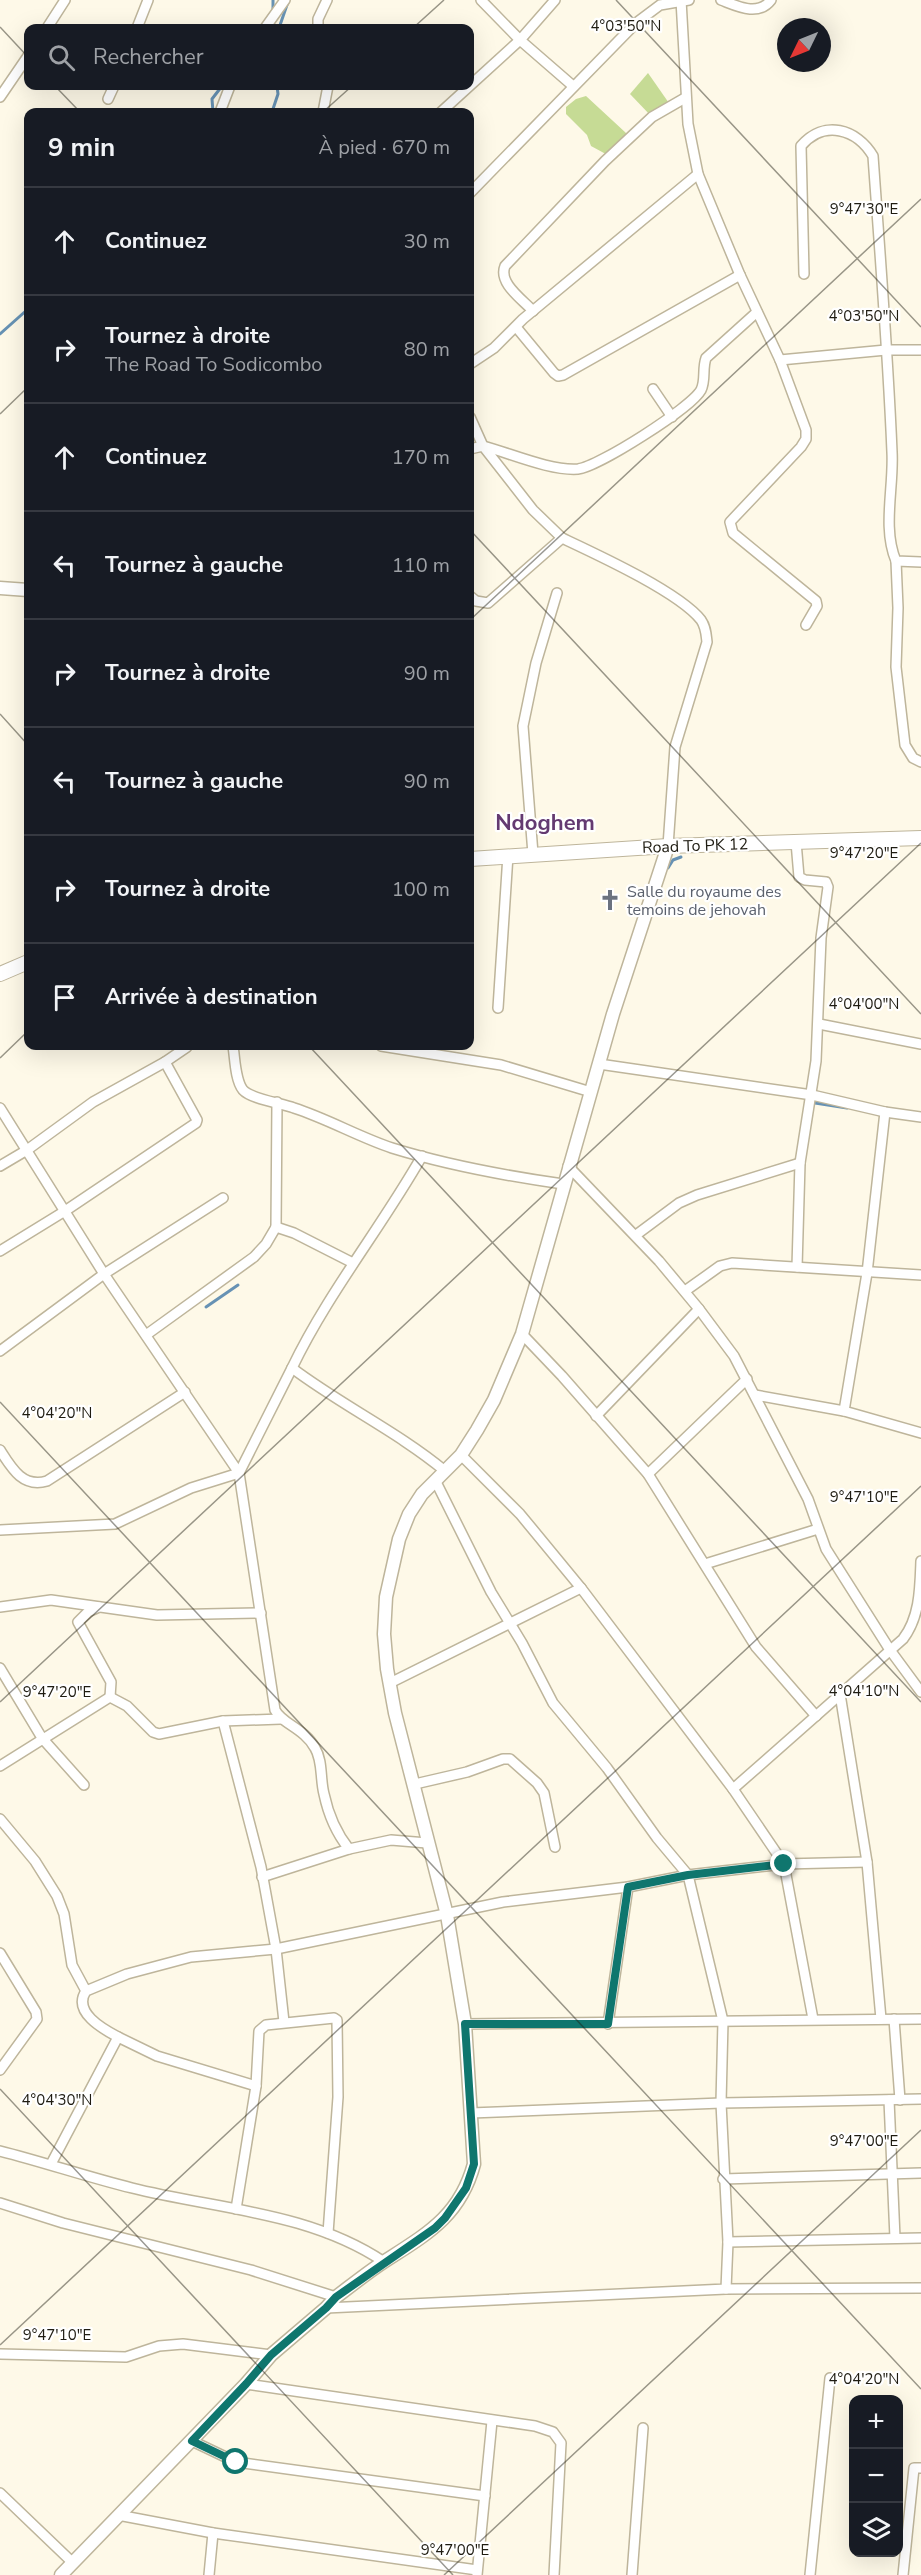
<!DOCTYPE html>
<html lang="fr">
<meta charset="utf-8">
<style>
body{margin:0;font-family:"Nunito Sans",sans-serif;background:#20242c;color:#f1f3f6}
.controls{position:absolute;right:18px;bottom:18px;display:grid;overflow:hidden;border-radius:12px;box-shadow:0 6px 24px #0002}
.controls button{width:54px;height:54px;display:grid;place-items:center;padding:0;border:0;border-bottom:2px solid #363941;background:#171b24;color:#f1f3f6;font:30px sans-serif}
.compass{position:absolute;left:777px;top:18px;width:54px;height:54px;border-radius:50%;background:#171b24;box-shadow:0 6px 24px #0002;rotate:227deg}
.stop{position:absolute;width:18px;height:18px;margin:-14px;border:4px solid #0f766e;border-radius:50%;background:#fff}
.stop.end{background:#0f766e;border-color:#fff;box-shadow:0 2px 6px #0008}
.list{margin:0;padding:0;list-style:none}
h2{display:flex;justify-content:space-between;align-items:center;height:78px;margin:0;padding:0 24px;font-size:26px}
h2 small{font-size:20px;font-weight:400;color:#9ea1a6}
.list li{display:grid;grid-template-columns:39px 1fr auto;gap:18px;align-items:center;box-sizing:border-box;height:108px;padding:0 24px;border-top:2px solid #363941}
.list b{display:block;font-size:22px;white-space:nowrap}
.list p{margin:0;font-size:20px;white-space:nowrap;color:#9ea1a6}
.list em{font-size:20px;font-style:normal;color:#9ea1a6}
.icon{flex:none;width:33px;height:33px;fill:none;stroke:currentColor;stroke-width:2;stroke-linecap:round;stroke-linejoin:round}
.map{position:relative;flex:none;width:921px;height:2575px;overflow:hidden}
.search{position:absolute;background:#171b24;box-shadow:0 6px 24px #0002;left:24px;top:24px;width:450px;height:66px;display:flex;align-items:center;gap:15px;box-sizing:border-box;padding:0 21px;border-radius:12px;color:#9ea1a6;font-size:22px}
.panel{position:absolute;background:#171b24;box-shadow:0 6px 24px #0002;left:24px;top:108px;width:450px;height:942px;border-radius:12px}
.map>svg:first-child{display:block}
.green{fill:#c6db95}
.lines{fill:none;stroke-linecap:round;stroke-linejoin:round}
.stream{stroke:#6792b4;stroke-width:3}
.street-casing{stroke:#beb59b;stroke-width:12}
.secondary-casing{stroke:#beb59b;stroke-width:15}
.primary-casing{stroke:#beb59b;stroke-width:16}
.street{stroke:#fff;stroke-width:9}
.secondary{stroke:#fff;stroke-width:12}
.primary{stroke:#fff;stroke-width:14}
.route{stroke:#0f766e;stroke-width:8}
.ticks{fill:none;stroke:#1f1c12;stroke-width:1.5;stroke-opacity:0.45}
.labels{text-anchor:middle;stroke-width:4.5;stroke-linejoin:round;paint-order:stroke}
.street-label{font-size:16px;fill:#1f1c12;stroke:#fff}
.worship-label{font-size:16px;fill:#5b616d;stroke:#fff;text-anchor:start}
.district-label{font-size:22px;font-weight:bold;fill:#643a71;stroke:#fff}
.ticks-label{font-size:15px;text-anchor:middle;fill:#1f1c12;stroke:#fff;stroke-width:4.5;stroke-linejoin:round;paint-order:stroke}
</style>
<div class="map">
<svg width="921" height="2575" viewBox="0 0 921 2575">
<rect width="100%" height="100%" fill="#fef9e8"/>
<g class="green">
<polygon points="648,73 671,106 652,117 630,94"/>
<polygon points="586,96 626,133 630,143 615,159 591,146 587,135 566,114 566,107 576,99"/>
</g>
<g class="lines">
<g class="stream">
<polyline points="273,0 273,10"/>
<polyline points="279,28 288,2"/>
<polyline points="213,112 212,99 222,86"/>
<polyline points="272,112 278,94 277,86"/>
<polyline points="0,334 28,309"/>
<polyline points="668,868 673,860 681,857"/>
<polyline points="815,1103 847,1108"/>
<polyline points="206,1307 238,1285"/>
</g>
<defs>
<g id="street">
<polyline points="481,0 520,40 573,86"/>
<polyline points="681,0 688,124 698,174 740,275 780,360 806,430 806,439 801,447 730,522 733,533 816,601 817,606 806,625"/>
<path d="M721,0C737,6 758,17 771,0"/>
<polyline points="47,28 65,0"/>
<polyline points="137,28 148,0"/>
<polyline points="265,28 285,0"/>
<polyline points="318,28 318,19 327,0"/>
<polyline points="0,97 28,56"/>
<polyline points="108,99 114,86"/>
<polyline points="220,112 230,86"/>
<polyline points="323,112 328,86"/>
<polyline points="441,112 520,40 555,0"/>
<polyline points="470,193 636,23 660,5 689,0"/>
<path d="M804,274L801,146C824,119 857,129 873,156C880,255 888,353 892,452C894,487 882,528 896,561L921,562"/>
<path d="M533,311C522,299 498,283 505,266L605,161L652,117L685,98"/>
<polyline points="516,327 554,373 558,376 563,375 740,275"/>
<polyline points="780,360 886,350 921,350"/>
<polyline points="470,364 494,348 523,319 698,174"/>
<polyline points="653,389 672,417"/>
<polyline points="470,417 483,446 470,449"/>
<path d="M562,538L533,510L483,446C510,453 550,471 578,469C598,467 691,408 701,390C706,380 702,369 706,358L757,312"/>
<polyline points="896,561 898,608 896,667 905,745 913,758 921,762"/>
<path d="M470,596L476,601L488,603L562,538C596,554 679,592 701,620C706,627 706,634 707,642L675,747L668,846"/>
<polyline points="796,842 799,877 805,880 826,882 828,887 821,938 816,1061 800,1163 797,1267"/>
<polyline points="533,854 523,726 536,663 557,593"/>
<polyline points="498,1008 508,855"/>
<polyline points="819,1024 921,1044"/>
<path d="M233,1046C235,1058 235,1080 243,1090C251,1099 281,1103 294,1108C328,1119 359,1137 392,1148C447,1165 507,1176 563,1184"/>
<polyline points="381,1046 501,1065 591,1092"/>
<polyline points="599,1064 812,1095 885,1112 921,1117"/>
<path d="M0,1108L104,1274L239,1473L275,1710C282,1724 304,1728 315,1748C323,1761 320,1779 324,1794C328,1813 337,1834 349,1849L391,1840L427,1843"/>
<polyline points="885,1112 867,1273 844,1411 921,1433"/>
<path d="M422,1156C381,1228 328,1293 292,1368C341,1405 398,1432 445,1471"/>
<polyline points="0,1166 27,1150 93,1102 165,1062"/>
<polyline points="568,1166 659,1261 699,1309 734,1356 808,1499 826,1549 890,1650 921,1692"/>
<polyline points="276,1227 277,1102"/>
<polyline points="636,1235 679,1203 697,1195 800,1163"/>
<polyline points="0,1251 65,1211 196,1123 197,1120 165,1062 187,1047"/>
<polyline points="685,1291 720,1266 732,1263 921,1275"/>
<polyline points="522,1334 562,1376 648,1474 756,1647 816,1716"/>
<polyline points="146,1335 254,1257 266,1244 276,1227 294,1233 353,1263"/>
<polyline points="0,1351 104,1274 223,1198"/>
<polyline points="755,1395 844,1411"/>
<polyline points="596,1416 699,1309"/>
<path d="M0,1450C12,1469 23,1488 47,1481L185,1392"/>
<polyline points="461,1455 520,1514 581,1588 733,1789 784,1864 813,2019"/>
<polyline points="648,1474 747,1379"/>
<polyline points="0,1530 115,1524 191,1488 239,1473 292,1368"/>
<polyline points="705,1564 818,1529"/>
<polyline points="0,1607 51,1600 157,1615 261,1613"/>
<polyline points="99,1607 88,1612 78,1622 111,1682 110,1697"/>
<polyline points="0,1668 42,1738 84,1785"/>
<polyline points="390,1683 581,1588"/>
<polyline points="840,1694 867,1862 881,2019"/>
<polyline points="110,1697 127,1706 153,1732 159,1734 223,1721 281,1719"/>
<polyline points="223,1721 261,1867 276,1949 284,2022"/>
<polyline points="0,1766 110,1697"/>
<polyline points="415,1784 467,1772 503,1759 510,1759 537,1783 544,1793 555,1847"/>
<path d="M733,1789L903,1639C920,1617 920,1588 921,1561"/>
<polyline points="0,1819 35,1861 57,1896 64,1914 72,1965 86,1991"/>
<polyline points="262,1877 349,1849"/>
<polyline points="0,1953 36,2012 37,2019 0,2070"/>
<polyline points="894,2019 900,2100"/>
<polyline points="465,2024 921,2019"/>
<polyline points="608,2024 628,1887"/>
<path d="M118,2037C103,2029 72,2012 86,1991L127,1974L191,1957L276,1949L503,1902L628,1887L688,1875L784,1864L867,1862"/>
<polyline points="889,2100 895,2238"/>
<polyline points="471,2113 721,2103 921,2099"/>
<path d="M0,2151C44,2162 87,2177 132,2188C216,2209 310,2212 384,2262"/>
<polyline points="51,2164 118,2037 157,2056 256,2086"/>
<polyline points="723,2179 921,2173"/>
<polyline points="0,2203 63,2223 251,2270 336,2297"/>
<polyline points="236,2209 256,2086 259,2031 266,2025 334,2018 337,2020 338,2097 328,2233"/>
<polyline points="728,2242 921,2238"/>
<polyline points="726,2289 921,2288"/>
<polyline points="326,2308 726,2289 728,2242 721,2103 723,2021 688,1875 657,1838 607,1768 553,1703 522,1643 491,1592 435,1480"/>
<polyline points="0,2354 126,2357 159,2346 183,2344 271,2355"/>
<polyline points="246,2384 535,2426 553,2432 561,2443 554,2575"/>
<polyline points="192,2441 236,2462 485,2496"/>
<polyline points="0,2493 72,2562"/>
<polyline points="118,2515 213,2533 477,2570"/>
<polyline points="209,2575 213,2533"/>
<polyline points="477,2575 492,2421"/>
<polyline points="632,2575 643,2428"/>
<polyline points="810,2575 830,2378"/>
<polyline points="903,2575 914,2468 921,2468"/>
</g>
<g id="secondary">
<polyline points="0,588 28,590"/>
<path d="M61,2575L246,2384L271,2355L326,2308L336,2297C352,2285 368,2272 385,2261C427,2234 460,2216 474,2164L465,2024L447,1915L395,1713L387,1669L384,1634L386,1597L399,1539L409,1514L422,1494L461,1455L477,1430L494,1400L522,1334L613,1014L668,846"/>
</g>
<g id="primary">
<polyline points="470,859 668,846 921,838"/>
<polyline points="0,974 28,962"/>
</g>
</defs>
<use href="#street" class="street-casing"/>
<use href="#secondary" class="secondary-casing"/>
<use href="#primary" class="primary-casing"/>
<use href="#street" class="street"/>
<use href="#secondary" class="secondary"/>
<use href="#primary" class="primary"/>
</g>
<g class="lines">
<polyline class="route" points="236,2462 192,2441 246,2384 271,2355 326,2308 336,2297 435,2228 445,2218 466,2188 474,2164 465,2024 608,2024 628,1887 688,1875 784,1864"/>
</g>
<path class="ticks" d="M616,0L921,327M0,27L28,57M413,28L444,0M55,86L80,112M323,112L352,86M0,414L28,387M470,530L921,1014M470,620L921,199M0,714L28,745M309,1046L921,1702M0,1058L28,1031M0,1402L921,2389M0,1702L921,843M0,2089L453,2575M0,2345L921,1486M444,2575L921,2130"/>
<defs>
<symbol id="church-bare" viewBox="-9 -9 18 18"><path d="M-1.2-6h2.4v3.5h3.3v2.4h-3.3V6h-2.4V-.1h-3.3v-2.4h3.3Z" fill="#6b7280" stroke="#fff" stroke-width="2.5" paint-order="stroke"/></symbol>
</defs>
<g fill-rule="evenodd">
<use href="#church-bare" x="595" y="885" width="30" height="30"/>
</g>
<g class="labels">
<g class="street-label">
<text transform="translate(695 845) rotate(-2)" y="6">Road To PK 12</text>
</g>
<g class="worship-label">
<text x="627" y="897">Salle du royaume des<tspan x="627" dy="18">temoins de jehovah</tspan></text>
</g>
<g class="district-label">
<text x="545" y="830">Ndoghem</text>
</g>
</g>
<g class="ticks-label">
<text x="626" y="31">4°03'50"N</text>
<text x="864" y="214">9°47'30"E</text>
<text x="864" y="321">4°03'50"N</text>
<text x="864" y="858">9°47'20"E</text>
<text x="864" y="1009">4°04'00"N</text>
<text x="57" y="1418">4°04'20"N</text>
<text x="864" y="1502">9°47'10"E</text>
<text x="864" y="1696">4°04'10"N</text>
<text x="57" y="1697">9°47'20"E</text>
<text x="57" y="2105">4°04'30"N</text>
<text x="864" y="2146">9°47'00"E</text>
<text x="57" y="2340">9°47'10"E</text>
<text x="864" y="2384">4°04'20"N</text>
<text x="455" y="2555">9°47'00"E</text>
</g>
</svg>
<div class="controls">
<button>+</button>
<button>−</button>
<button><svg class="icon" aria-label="layers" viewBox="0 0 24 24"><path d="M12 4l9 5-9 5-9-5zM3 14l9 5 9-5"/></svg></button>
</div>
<svg class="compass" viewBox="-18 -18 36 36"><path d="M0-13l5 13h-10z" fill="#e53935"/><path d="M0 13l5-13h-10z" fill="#9ea1a6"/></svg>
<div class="stop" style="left:236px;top:2462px"></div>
<div class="stop end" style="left:784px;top:1864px"></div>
<div class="search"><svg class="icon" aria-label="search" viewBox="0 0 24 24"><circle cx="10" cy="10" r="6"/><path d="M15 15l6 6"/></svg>Rechercher</div>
<section class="panel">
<h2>9 min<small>À pied · 670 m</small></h2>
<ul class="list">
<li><svg class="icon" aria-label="ahead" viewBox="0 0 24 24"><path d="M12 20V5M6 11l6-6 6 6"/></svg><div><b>Continuez</b></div><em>30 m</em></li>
<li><svg class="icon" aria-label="right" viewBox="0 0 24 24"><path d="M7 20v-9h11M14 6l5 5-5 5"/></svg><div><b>Tournez à droite</b><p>The Road To Sodicombo</p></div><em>80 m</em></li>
<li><svg class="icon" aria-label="ahead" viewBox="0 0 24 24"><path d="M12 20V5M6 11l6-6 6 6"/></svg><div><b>Continuez</b></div><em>170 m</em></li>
<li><svg class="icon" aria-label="left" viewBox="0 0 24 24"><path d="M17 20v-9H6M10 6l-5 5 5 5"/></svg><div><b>Tournez à gauche</b></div><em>110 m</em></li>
<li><svg class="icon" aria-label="right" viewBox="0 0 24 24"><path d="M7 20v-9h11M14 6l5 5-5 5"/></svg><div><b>Tournez à droite</b></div><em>90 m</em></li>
<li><svg class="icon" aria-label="left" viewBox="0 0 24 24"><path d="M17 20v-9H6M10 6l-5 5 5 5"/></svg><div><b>Tournez à gauche</b></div><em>90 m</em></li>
<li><svg class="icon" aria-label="right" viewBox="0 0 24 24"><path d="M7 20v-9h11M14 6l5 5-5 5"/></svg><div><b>Tournez à droite</b></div><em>100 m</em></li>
<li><svg class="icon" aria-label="arrive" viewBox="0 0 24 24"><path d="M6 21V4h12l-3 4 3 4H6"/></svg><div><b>Arrivée à destination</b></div></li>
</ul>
</section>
</div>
